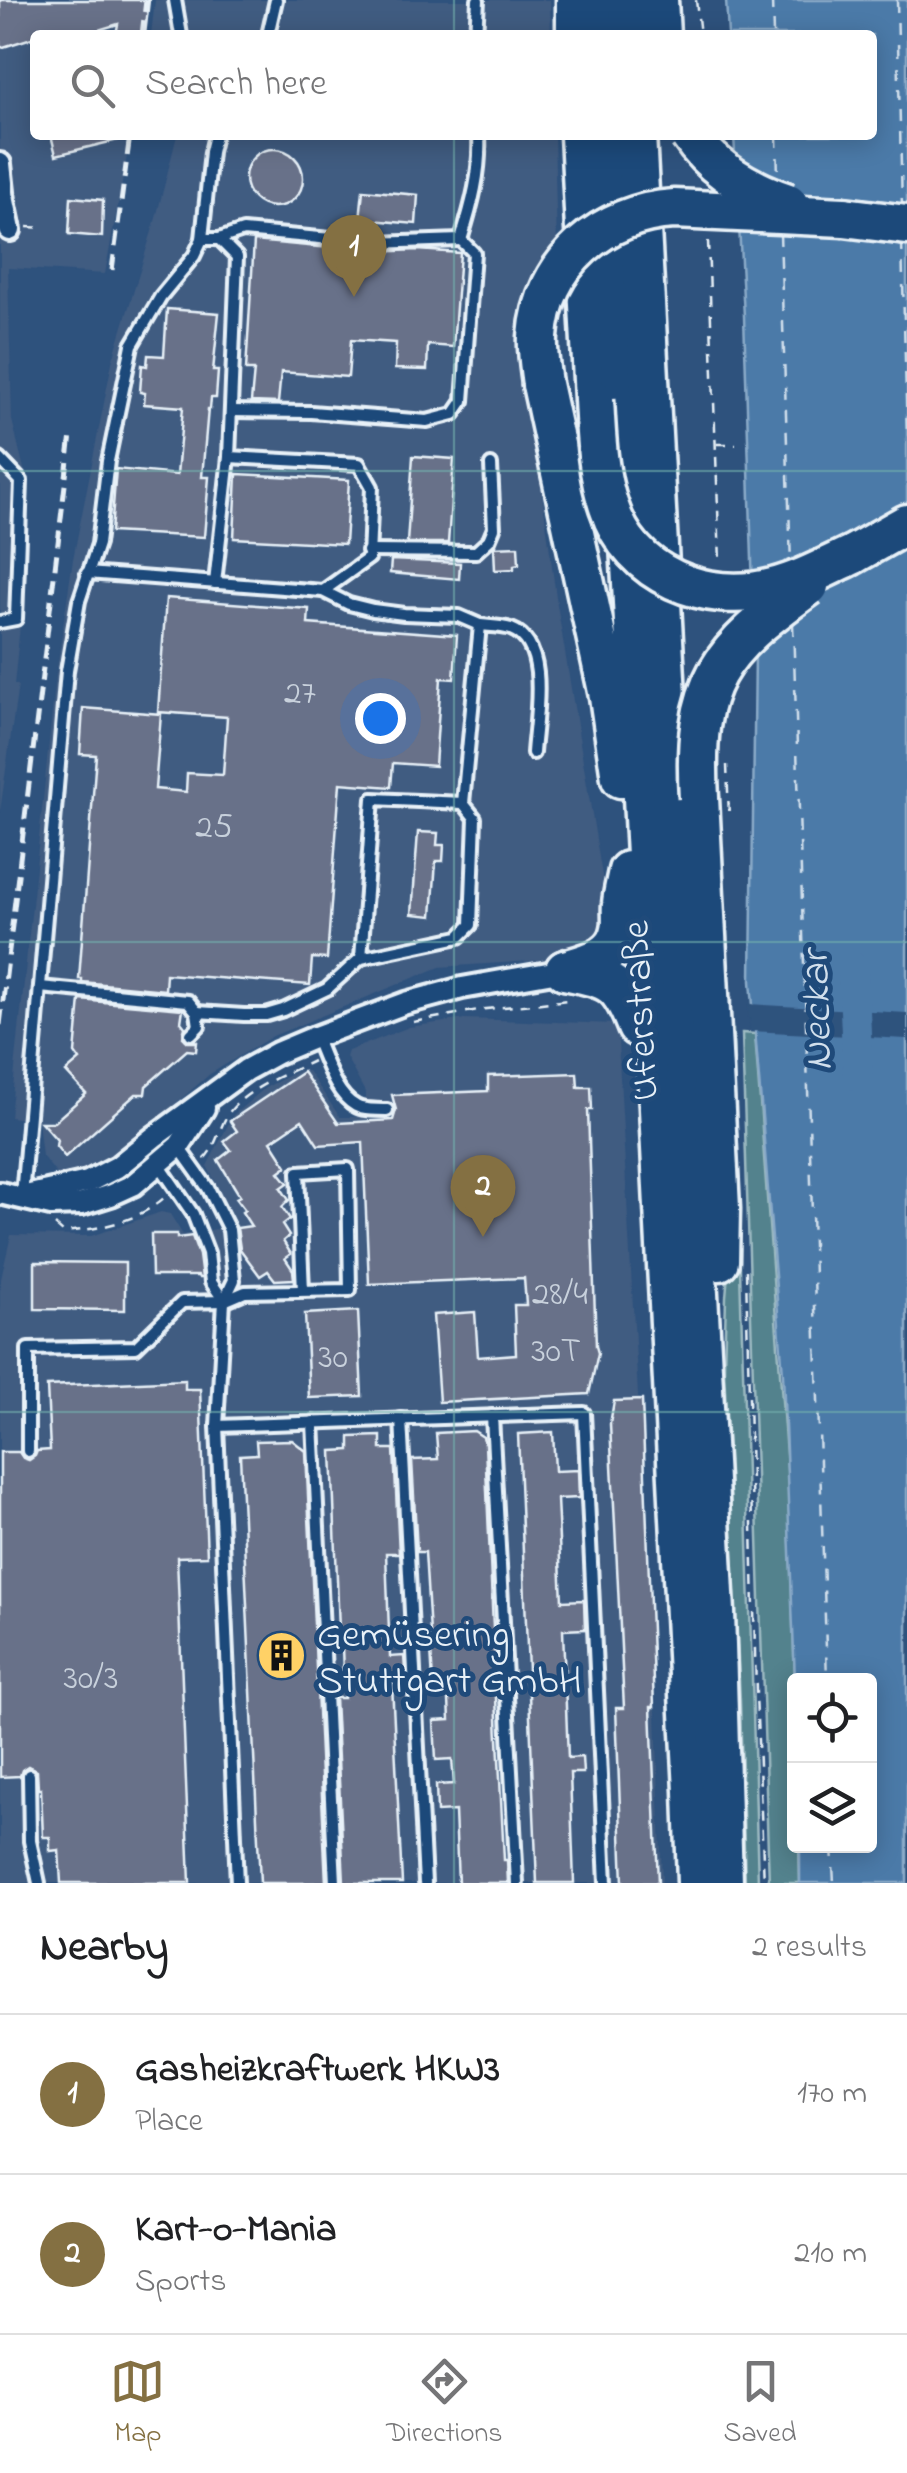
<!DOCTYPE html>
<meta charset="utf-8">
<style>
body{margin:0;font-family:"Indie Flower",sans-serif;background:#f2f2f2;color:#202124}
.controls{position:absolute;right:30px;bottom:30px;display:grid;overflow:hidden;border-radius:10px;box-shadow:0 5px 25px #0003}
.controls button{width:90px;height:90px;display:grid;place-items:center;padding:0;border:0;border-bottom:2px solid #e0e0e0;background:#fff;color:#202124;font:50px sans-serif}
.you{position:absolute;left:380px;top:718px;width:35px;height:35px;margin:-25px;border:8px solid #fff;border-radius:50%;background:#1a73e8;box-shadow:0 0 0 15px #1a73e833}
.badge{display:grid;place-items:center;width:65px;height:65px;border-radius:50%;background:#847042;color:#fff;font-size:32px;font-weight:700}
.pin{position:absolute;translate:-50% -82px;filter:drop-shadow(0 2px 5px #0008)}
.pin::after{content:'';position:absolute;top:52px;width:35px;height:30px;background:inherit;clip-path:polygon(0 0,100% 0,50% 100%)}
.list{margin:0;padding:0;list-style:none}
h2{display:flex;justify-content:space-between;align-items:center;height:130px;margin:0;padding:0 40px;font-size:42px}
h2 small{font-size:32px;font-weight:400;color:#757577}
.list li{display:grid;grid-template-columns:65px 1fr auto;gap:30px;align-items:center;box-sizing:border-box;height:160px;padding:0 40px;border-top:2px solid #e0e0e0}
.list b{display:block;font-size:38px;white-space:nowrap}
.list p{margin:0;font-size:32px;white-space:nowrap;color:#757577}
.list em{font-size:32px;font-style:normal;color:#757577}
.icon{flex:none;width:55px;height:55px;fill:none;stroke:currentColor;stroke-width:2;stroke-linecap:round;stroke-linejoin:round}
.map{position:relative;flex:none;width:907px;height:1883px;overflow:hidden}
.search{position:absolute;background:#fff;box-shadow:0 5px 25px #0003;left:30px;right:30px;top:30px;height:110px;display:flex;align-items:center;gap:25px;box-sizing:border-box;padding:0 35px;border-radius:10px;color:#757577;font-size:38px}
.sheet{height:450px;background:#fff}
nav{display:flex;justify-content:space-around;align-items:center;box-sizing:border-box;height:140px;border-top:2px solid #e0e0e0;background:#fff;font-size:28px;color:#757577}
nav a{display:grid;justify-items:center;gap:5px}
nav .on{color:#847042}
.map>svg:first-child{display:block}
.built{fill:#3f5b81}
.green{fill:#52828d;stroke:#9dbac2;stroke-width:2.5}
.water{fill:#4c7aa8;stroke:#8aaac8;stroke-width:2.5}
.pier{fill:#2e527d}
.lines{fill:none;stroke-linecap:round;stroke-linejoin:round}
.river{stroke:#4c7aa8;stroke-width:30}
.ferry{stroke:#d1dfec;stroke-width:2.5;stroke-dasharray:12 10;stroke-linecap:butt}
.building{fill:#687189;stroke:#e8f1f8;stroke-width:2.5}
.lane-casing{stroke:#e8f1f8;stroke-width:18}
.street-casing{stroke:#e8f1f8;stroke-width:28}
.highway-casing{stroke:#e8f1f8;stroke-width:45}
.path{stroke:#e8f1f8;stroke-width:2.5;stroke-dasharray:10 8;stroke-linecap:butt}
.lane{stroke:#1f4a7a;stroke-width:10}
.street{stroke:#1f4a7a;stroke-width:20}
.highway{stroke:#1f4a7a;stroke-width:38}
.rail{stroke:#e8f1f8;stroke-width:5;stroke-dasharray:15 8;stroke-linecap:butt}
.highway-bridge-casing{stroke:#e8f1f8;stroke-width:45;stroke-linecap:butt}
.path-bridge{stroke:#e8f1f8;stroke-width:2.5;stroke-dasharray:10 8;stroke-linecap:butt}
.highway-bridge{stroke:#1f4a7a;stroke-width:38}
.grid{fill:none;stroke:#71adac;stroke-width:2.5;stroke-opacity:0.55}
.labels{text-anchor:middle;stroke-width:10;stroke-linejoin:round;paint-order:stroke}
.number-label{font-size:35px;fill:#c8d1dc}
.street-label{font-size:40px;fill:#e8f1f8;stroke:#1f4a7a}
.poi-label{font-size:40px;fill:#e8f1f8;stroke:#1f4a7a;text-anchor:start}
.water-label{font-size:42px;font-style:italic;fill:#d1dfec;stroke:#1f4a7a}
</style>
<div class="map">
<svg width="907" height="1883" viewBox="0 0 907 1883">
<rect width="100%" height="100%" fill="#2e527d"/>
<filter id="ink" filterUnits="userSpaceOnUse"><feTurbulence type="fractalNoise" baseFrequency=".01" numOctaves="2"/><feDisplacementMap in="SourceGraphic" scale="20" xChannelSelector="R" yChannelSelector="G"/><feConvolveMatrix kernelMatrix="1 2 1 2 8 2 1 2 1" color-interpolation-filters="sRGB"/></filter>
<g filter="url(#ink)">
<g class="built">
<polygon points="0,0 149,0 145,35 35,35 35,135 131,135 105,274 8,268 12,420 29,489 27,557 14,685 18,685 0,812"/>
<polygon points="155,0 550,0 551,35 151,35"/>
<polygon points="177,135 554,135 557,247 518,313 557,604 605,893 605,920 595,945 562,959 440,967 273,1036 210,1074 104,1166 63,1182 42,1156 38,1121 10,1117 56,674 73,559 112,362 156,218"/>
<polygon points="465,1019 617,1024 656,1713 662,1883 0,1883 0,1283 11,1235 91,1236 161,1212 170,1214 183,1235 237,1225 207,1166 233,1115 265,1088 299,1070 308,1071 340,1117 365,1117 366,1094 346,1057 348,1051 409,1027"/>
</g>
<g class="green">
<polygon points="719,1029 733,1030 758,1883 745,1883 740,1700 724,1369 726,1297 731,1237"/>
<polygon points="742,1033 755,1034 788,1482 795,1680 794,1846 799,1846 800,1883 769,1883"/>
</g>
<polygon class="water" points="726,0 907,0 907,1883 800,1883 800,1846 870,1846 870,1680 795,1680 783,1374 751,981 755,651 744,316 734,135 872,135 872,35 728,35"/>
<polygon class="pier" points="748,1004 907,1013 907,1039 750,1031"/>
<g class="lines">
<polyline class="river" points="853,967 858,1076"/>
<g class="ferry">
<polyline points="772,0 773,35"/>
<polyline points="897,0 902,208"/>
<polyline points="777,135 778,180"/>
<polyline points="780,233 791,565"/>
<polyline points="902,241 907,439"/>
<polyline points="793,623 827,1680"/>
<polyline points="832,1846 834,1883"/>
</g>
</g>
<g class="building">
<polygon points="0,0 149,0 145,35 116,35 118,24 82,35 35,35 35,37 0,48"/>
<polygon points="51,135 117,135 118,140 56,155"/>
<circle cx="274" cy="178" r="29"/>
<polygon points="363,190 418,195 416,224 360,219"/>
<polygon points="71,197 103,200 102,237 69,234"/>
<polygon points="254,241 374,252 418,250 460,253 453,347 428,345 427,370 395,369 396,343 351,340 348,377 281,372 278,403 251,402 254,370 246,370"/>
<polygon points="167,309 219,313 213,371 218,371 216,398 211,398 210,409 208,409 202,477 209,477 204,537 111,532 116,469 177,475 183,407 144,404 145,393 140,392 142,365 147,366 148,355 164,356"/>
<polygon points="413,456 454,459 448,543 407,543"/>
<polygon points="237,474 349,480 345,544 234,538"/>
<polygon points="518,546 519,564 514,565 514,569 495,570 494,547"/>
<polygon points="391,560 460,563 459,579 390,573"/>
<polygon points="166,598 309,609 308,624 457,635 454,679 441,678 435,766 393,763 391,787 340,783 327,959 312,958 310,985 166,974 165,990 82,982 82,979 79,979 96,755 80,754 83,708 161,714 155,789 186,792 187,773 223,775 227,717 158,712"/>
<polygon points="418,832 438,833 437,845 444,845 443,861 436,861 432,916 412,914"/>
<polygon points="80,1000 183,1009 181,1022 185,1027 183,1037 188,1042 197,1042 196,1051 187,1050 146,1086 145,1094 136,1094 65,1157 56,1146 57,1140 41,1122 54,1122 86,1094 66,1072 80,1060 75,1053"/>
<polygon points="303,1072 338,1123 393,1120 396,1110 392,1095 488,1091 488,1076 577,1073 578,1087 591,1087 592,1110 588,1110 596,1346 598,1353 589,1394 439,1402 433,1315 475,1312 478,1357 516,1354 514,1305 526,1305 524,1278 369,1284 363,1142 318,1145 302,1120 271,1141 287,1166 279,1172 288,1183 281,1188 289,1200 282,1207 290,1219 282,1225 289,1236 283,1241 291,1254 285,1258 293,1270 294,1279 275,1280 268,1271 260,1276 240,1249 237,1228 251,1226 242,1212 245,1210 236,1198 240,1196 218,1160 231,1150 224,1141 237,1131 230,1121"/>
<polygon points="151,1234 177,1234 177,1238 192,1236 199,1255 202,1278 199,1278 198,1276 152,1276"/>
<polygon points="35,1262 125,1263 125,1310 35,1309"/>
<polygon points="358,1311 362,1396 309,1398 305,1314"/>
<polygon points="185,1380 185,1389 200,1389 207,1556 177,1557 190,1883 61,1883 59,1850 50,1851 50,1837 43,1837 41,1789 38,1789 37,1771 28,1766 22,1770 20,1776 0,1777 0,1452 19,1452 23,1458 29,1460 35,1456 37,1451 50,1450 47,1386"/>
<polygon points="642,1400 654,1707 651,1707 658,1883 623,1883 616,1708 624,1708 610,1424 614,1401"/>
<polygon points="474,1431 483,1437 485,1444 494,1651 496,1651 497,1678 495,1678 504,1860 507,1860 508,1883 458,1883 455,1811 437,1812 436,1785 454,1784 452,1759 436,1760 434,1721 450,1720 448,1681 433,1682 425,1552 417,1552 412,1460 438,1459 436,1433"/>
<polygon points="553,1432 555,1471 578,1470 579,1498 557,1499 562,1601 584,1600 585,1629 563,1630 568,1758 582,1757 583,1773 570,1773 574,1883 537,1883 518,1434"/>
<polygon points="381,1436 381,1449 394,1449 399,1553 386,1553 390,1657 404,1656 406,1684 392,1684 402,1883 344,1883 335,1698 344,1698 342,1647 332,1647 332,1630 339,1630 332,1451 350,1450 350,1437"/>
<polygon points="292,1440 306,1451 326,1883 260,1883 240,1455 257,1454 256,1441"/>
</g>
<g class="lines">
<defs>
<g id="lane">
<polyline points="175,0 181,35"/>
<polyline points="268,35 276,0"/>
<polyline points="476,35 478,0"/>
<path d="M202,239H219L243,231L375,243L461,240C472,205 481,172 479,135"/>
<polyline points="231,411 311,412 427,421 454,414 463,401 474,253 461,240"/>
<polyline points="229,457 359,464 372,487 369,558 323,591"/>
<polyline points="0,459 21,481 16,619 0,622"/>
<polyline points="368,551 476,552 489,540 494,528 491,465"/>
<polyline points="87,573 323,591 349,604 373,610 404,614 459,616 480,625"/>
<polyline points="215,583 229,457 237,257 219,239"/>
<path d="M463,803L480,625C489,626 502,626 511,629C551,644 535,720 533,753"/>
<polyline points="40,987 188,1001 197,1012 199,1026 191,1034"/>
<polyline points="197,1012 244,1015 266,1015 283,1010 327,989 361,958 459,937 471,925 475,818 463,803 373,799 361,958"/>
<path d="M315,1037C325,1058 334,1094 356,1106C364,1111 377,1109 387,1110"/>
<polyline points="178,1146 208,1188 229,1230 234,1280 224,1301 217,1426 237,1883"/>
<polyline points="158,1163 193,1214 208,1253 211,1282 224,1301"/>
<polyline points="22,1196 67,671 79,601 98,544 108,461 132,345 161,296 194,256 202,239 211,152 215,135"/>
<polyline points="492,1416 517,1883"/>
<polyline points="401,1419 425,1883"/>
<polyline points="313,1422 335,1883"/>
<polyline points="217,1426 584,1413 606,1883"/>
<polyline points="28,1451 28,1349 136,1347 182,1302 224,1301 245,1292 350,1290 348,1169 298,1172 303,1291"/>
<polyline points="29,1775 30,1841 39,1883"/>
</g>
<g id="street">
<polyline points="0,164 4,201 10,230"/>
<polyline points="0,1193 51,1205 82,1204 111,1195 133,1185 179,1146 204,1108"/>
<polyline points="21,1197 88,1182 117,1167 154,1137 246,1070 277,1053 315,1037 406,1003 462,988 565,970"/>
</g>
<g id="highway">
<polyline points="602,0 604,35"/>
<polyline points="629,0 631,35"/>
<polyline points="658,0 660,35"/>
<polyline points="576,35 576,0"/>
<polyline points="580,135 594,399"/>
<polyline points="609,135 694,1791 697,1883"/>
<polyline points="636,135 715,1612 723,1883"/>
<polyline points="844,217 907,225"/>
<polyline points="542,384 609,696 621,778"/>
<polyline points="852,555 907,524"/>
<polyline points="699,798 720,1209 719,1261"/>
<path d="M565,970C588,963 617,957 621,929C623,921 621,912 622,904C623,893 626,882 628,871"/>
<path d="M565,970C612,980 619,981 637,1027"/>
</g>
</defs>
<use href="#lane" class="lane-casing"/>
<use href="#street" class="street-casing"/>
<use href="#highway" class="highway-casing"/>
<g class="path">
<polyline points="696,0 700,35"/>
<polyline points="27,227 44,228"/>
<polyline points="708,241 720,562"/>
<polyline points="717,444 736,444"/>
<polyline points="727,765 729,817"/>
<polyline points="413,1022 478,1010 568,1000"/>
<path d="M204,1159C218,1145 219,1125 231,1110C250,1087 286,1074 313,1061"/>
<path d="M55,1225L63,1232C100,1229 138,1222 166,1196"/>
<polyline points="746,1270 756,1694 764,1883"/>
</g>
<use href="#lane" class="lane"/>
<use href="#street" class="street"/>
<use href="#highway" class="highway"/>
<g class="rail">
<polyline points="142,35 146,0"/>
<polyline points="112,270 130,135"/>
<polyline points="0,1025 71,435"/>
</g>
<defs>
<g id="highway-bridge">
<path d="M690,135C713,170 749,190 788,203"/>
<path d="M542,384C540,368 537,353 538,337C543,262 603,213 674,209L844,217"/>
<path d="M594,399C596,435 597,472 609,507C631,576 706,605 773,588C801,581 826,567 852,555"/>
<path d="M699,798C692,682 717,652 809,586"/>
</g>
</defs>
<use href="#highway-bridge" class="highway-bridge-casing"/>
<polyline class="path-bridge" points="731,1005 731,997"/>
<use href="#highway-bridge" class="highway-bridge"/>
</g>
</g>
<path class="grid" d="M454,0V35M454,135V1883M0,471H907M0,942H907M0,1412H907"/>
<defs>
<symbol id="building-disc" viewBox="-11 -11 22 22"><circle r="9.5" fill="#ffd166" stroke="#1f4a7a"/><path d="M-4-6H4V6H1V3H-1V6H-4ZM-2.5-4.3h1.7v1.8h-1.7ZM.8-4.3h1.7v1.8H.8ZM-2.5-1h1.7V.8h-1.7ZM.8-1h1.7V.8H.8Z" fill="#111"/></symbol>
</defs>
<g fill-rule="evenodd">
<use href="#building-disc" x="254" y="1628" width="55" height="55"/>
</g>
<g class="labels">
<g class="number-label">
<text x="300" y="703">27</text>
<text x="214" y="837">25</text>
<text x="560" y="1304">28/4</text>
<text x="556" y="1361">30T</text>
<text x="333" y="1367">30</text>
<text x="91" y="1688">30/3</text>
</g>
<g class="street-label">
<text transform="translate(638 1011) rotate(-93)" y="14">Uferstraße</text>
</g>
<g class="poi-label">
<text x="317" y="1646">Gemüsering<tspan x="317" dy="46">Stuttgart GmbH</tspan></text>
</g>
<g class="water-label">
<text transform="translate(814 1011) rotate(-92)" y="15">Neckar</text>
</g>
</g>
</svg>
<div class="controls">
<button><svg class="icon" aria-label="locate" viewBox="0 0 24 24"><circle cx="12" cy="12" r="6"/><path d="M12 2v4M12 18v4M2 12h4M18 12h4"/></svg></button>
<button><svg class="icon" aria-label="layers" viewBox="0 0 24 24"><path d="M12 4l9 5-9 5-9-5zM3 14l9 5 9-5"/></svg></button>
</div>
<div class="you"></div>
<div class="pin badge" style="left:354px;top:297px">1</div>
<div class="pin badge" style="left:483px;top:1237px">2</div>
<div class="search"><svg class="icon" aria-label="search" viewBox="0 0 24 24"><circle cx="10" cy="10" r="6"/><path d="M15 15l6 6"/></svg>Search here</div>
</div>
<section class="sheet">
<h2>Nearby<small>2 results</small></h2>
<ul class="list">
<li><span class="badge">1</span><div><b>Gasheizkraftwerk HKW3</b><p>Place</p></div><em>170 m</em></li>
<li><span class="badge">2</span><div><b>Kart-o-Mania</b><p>Sports</p></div><em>210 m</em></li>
</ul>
</section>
<nav>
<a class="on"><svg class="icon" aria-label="map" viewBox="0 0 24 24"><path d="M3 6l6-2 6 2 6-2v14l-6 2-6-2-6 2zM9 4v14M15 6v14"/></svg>Map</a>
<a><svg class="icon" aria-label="directions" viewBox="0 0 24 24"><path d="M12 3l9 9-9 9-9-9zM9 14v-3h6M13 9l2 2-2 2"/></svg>Directions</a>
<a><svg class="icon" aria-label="saved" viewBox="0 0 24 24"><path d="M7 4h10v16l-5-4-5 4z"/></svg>Saved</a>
</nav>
